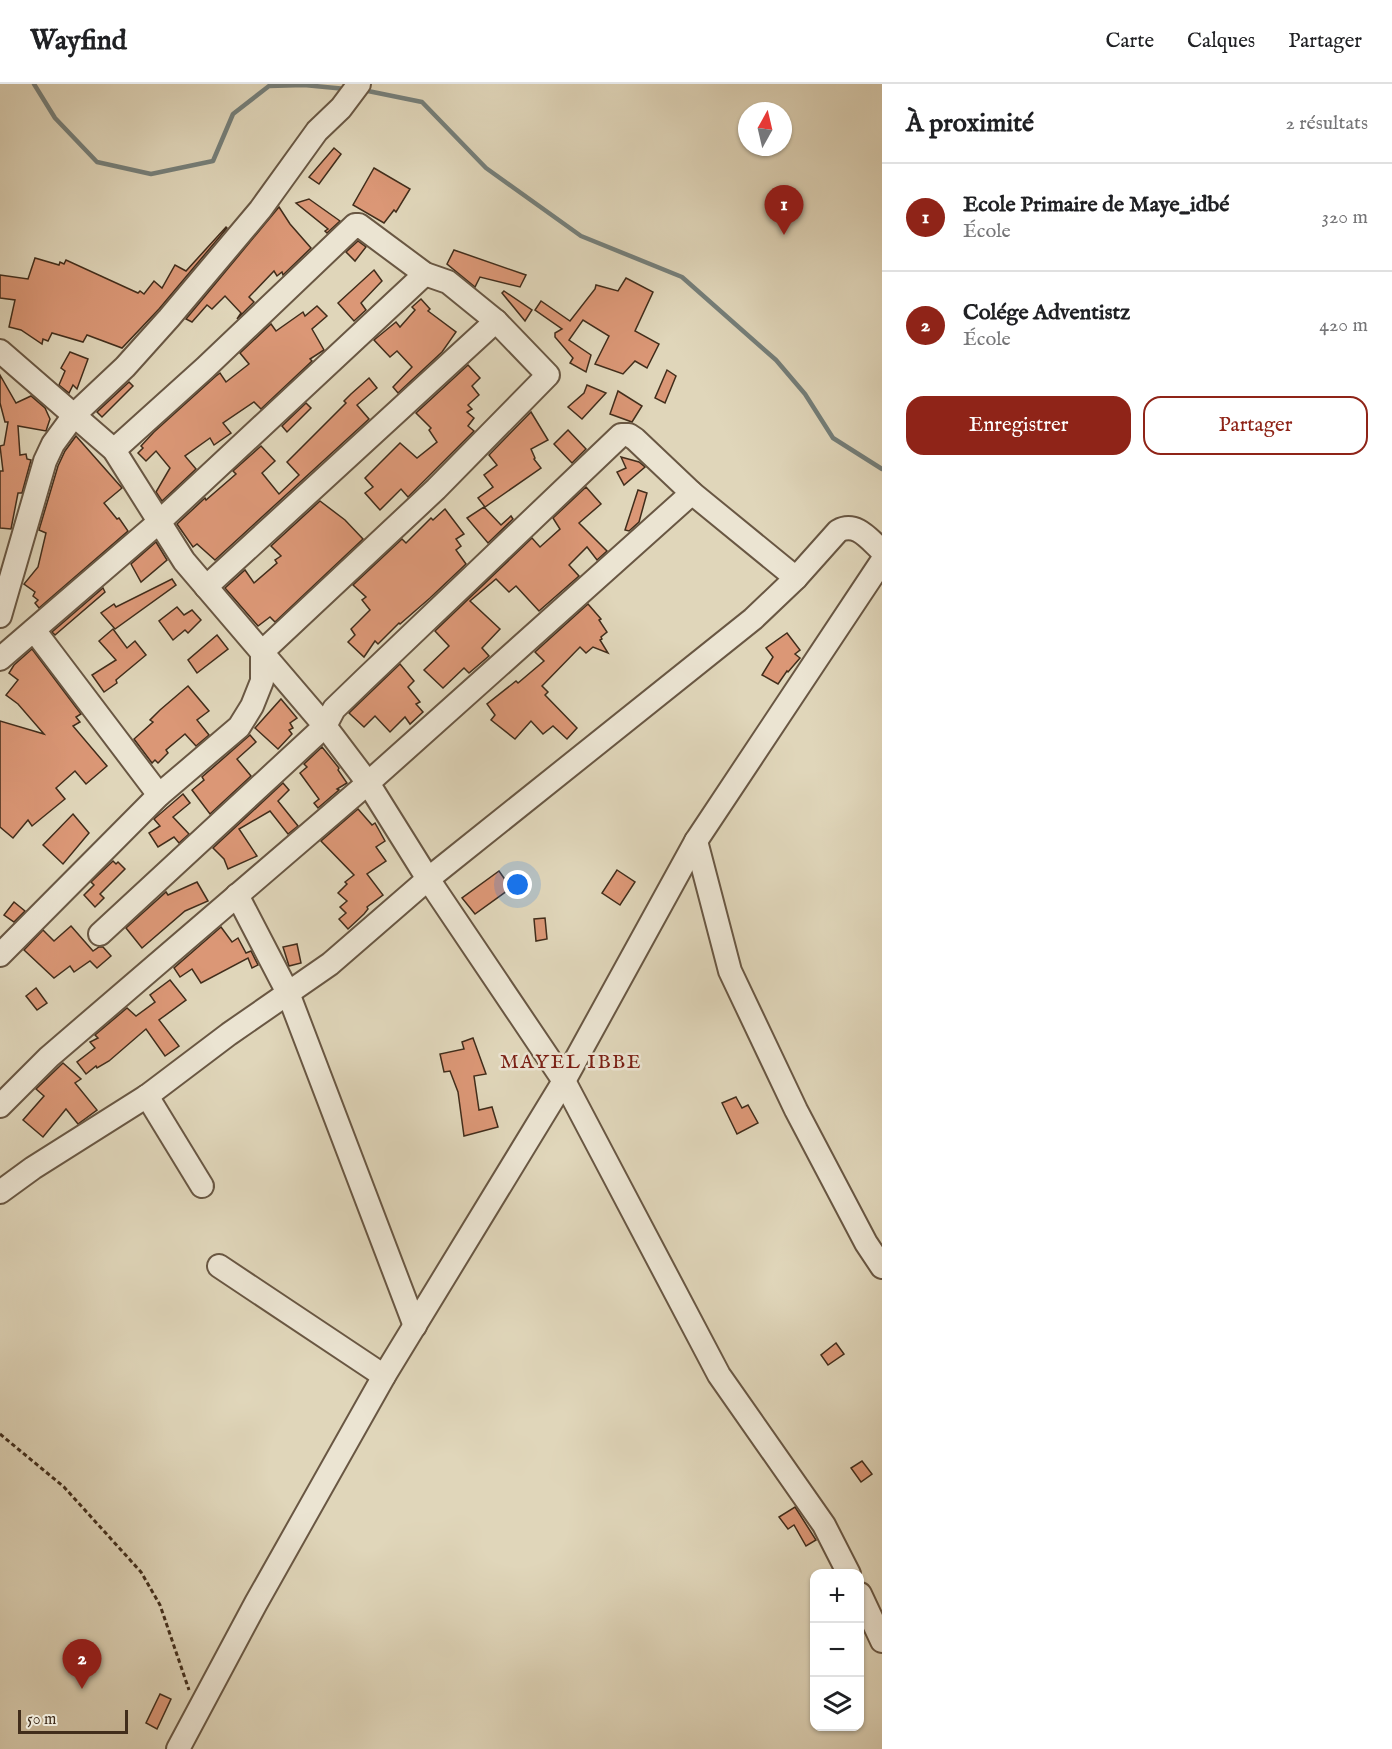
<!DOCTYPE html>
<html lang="fr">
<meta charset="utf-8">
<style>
body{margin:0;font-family:"IM FELL English",serif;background:#f2f2f2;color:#202124}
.controls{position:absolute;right:18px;bottom:18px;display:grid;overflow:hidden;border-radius:12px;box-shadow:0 2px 4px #0004}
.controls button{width:54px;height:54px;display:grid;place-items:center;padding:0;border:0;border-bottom:2px solid #e0e0e0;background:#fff;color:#202124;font:30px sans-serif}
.compass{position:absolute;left:738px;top:18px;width:54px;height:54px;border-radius:50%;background:#fff;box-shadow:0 2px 4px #0004;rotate:8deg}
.scale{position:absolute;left:18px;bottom:15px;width:110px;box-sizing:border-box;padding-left:6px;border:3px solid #412d1b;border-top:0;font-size:16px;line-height:21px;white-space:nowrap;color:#412d1b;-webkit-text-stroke:4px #ebe4d2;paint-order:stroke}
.you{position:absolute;left:518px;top:801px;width:21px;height:21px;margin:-15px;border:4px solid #fff;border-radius:50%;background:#1a73e8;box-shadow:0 0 0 9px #1a73e833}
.badge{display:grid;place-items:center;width:39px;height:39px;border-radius:50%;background:#8f2418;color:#fff;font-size:20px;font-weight:700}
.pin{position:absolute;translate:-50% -50px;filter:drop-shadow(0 2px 3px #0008)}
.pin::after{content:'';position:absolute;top:32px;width:21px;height:18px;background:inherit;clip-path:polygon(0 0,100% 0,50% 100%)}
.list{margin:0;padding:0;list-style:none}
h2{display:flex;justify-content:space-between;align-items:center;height:78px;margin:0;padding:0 24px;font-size:26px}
h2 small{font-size:20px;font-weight:400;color:#757577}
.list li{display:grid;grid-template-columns:39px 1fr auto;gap:18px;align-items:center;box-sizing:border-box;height:108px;padding:0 24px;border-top:2px solid #e0e0e0}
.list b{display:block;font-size:22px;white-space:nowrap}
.list p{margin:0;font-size:20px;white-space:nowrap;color:#757577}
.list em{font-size:20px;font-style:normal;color:#757577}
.actions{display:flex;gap:12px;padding:18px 24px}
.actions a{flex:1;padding:14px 0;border:2px solid #8f2418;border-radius:18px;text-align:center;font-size:21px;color:#8f2418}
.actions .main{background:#8f2418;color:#fff}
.icon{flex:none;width:33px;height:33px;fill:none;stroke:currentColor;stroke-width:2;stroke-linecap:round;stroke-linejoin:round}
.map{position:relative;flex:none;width:882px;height:1665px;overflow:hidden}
header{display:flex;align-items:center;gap:36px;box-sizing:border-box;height:84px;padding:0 30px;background:#fff;border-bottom:2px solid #e0e0e0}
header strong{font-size:28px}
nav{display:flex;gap:33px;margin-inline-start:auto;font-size:21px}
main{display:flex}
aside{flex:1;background:#fff}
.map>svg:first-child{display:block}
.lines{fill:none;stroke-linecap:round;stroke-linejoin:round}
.stream{stroke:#757f7a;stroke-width:4.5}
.building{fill:#db9776;stroke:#412d1b;stroke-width:1.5}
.minor-casing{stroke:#695743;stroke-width:26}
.path{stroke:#412d1b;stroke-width:3;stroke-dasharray:4.5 3;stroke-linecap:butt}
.minor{stroke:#ebe4d2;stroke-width:22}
.labels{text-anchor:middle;stroke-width:5;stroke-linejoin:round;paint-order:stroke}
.quarter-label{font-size:20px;letter-spacing:1.5px;fill:#7a1f14;stroke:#ebe4d2}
</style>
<header>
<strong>Wayfind</strong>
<nav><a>Carte</a><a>Calques</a><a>Partager</a></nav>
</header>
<main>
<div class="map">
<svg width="882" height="1665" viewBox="0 0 882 1665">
<rect width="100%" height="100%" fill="#e0d6ba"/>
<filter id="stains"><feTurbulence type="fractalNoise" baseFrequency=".00333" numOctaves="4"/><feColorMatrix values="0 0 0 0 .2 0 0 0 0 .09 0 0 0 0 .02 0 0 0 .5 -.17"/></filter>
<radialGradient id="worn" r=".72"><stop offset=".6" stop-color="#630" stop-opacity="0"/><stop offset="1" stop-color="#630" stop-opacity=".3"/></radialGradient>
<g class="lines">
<g class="stream">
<polyline points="34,0 55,34 97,78 151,90 213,77 233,30 269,2 304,1 346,5"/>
<polyline points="363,6 422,18 486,84 581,152 682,193 776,276 805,310 833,354 882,385"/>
</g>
</g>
<g class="building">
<polygon points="334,64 341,70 319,100 309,93"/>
<polygon points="374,84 410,105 396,128 394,126 384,139 353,121"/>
<polygon points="309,115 340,137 327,149 325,147 328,145 296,119"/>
<polygon points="279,123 290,140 311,164 283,191 282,188 277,192 274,187 249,213 254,218 237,235 241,229 225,212 212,225 207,221 192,238 186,235"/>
<polygon points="226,143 227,144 159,225 122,264 87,251 83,258 52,249 48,257 43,255 42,260 21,246 9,243 15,216 0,214 0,191 28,195 35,174 59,181 60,178 64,180 66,176 138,209 140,207 144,210 154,197 162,204 175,181 186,187"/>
<polygon points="358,157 366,163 355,177 346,168"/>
<polygon points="454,166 526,191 520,203 480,193 475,203 447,180"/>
<polygon points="374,186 382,197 361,219 366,226 354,237 338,219"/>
<polygon points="626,194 653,208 635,247 659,260 647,284 635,277 623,290 595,280 609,252 583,236 569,256 591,271 586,288 570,279 573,274 555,253 555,249 562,245 535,226 541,217 570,237 595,205 596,201 618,207"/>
<polygon points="504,207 532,226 525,237 502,209"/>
<polygon points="421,215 430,225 428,227 456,248 442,268 398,309 393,303 412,283 397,267 390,273 374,256 396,238 400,243 415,226 412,223"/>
<polygon points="317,222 327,232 312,245 324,266 310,275 312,277 261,325 254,318 223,339 231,349 214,361 210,354 185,372 196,385 162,417 156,408 170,384 156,367 146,377 138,369 143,364 141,362 154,348 216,292 220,289 226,298 249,280 240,269 271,240 276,247 303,228 305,232"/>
<polygon points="70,268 88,275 77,305 73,301 69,309 59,301 65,287 61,284"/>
<polygon points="468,281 480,294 472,302 479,311 468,321 472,325 467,328 474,334 468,342 474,347 408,413 401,405 380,426 365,409 373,403 365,394 400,359 417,374 437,358 429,346 431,344 416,329"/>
<polygon points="667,286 676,292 665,319 655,314"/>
<polygon points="0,291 16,319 31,312 45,324 50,335 46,347 18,342 20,371 26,370 27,375 31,376 22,409 18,409 11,445 0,444 0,387 3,387 0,362 4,361 8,338 5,338 0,319"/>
<polygon points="369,294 377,304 357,321 369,335 215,476 197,460 193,463 177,440 205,414 206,416 236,390 233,387 261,362 275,377 262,389 279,410 299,391 287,378 346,319 344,317 351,310"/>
<polygon points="129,298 133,302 102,333 97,328"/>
<polygon points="587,301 606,309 582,335 568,323 584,309"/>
<polygon points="618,307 642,322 632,338 610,330"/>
<polygon points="306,319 311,324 287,348 282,342"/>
<polygon points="531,328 548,356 531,365 535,374 534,375 541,384 485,423 478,414 493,403 484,391 497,381 489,371"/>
<polygon points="568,346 586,365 572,379 554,360"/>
<polygon points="76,352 122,404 104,419 117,435 119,434 128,447 39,524 35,519 38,516 33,512 35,508 24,500 38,483 46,449 39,446 58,382 65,367"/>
<polygon points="621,373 639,378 645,383 624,401 617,388 626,384"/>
<polygon points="586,403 601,420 579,439 607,467 597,476 587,463 569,481 579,492 539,527 516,502 509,508 496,495 470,517 500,545 482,564 489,572 469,589 464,584 443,604 424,586 449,562 435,547 532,454 540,463 560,445 553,434"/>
<polygon points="638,406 647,409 639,438 629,447 625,446"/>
<polygon points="320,417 345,436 363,455 275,538 270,533 258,542 225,504 245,486 254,499 277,479 275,476 281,472 271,462"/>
<polygon points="484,423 501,441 511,432 513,435 488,459 467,434"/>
<polygon points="445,425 464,450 456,455 461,462 456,466 466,480 430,514 400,540 399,539 378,560 375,557 364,573 348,558 355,551 351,545 370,526 362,516 366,513 353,501 402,455 406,459 431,434 433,436"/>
<polygon points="156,458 167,476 141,498 131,480"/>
<polygon points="172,495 176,501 115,545 101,529 114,520 116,523"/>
<polygon points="103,504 105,508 55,551 52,548"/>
<polygon points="588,520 601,535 599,536 607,548 601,553 602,555 600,556 608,569 593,563 586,569 580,563 542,602 548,608 545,611 577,644 567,655 553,642 543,650 531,637 515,655 491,636 495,631 487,620 516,597 518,599 544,577 535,568"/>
<polygon points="177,523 184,531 192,526 201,536 188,549 185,546 173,556 159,537"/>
<polygon points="113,545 127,564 135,557 146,571 116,596 117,599 104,608 92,591 116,576 99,557"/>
<polygon points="787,549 800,566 795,570 800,574 788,588 787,587 778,600 762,591 773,573 766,564"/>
<polygon points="217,551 228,565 197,589 188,576"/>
<polygon points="32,565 81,630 76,633 80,638 73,642 107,682 86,700 75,687 56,704 65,715 32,742 28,736 13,754 0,743 0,637 44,650 18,620 6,611 18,596 9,589 14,581"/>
<polygon points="400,580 414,597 408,603 420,618 416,620 423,628 410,640 405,633 390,648 375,632 364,643 349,629"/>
<polygon points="188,602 209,627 197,636 209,651 196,662 185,650 166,666 168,669 158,679 155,676 152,679 134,655 153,638 150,636 160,626"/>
<polygon points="281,615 297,634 290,639 293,644 289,646 292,650 278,665 255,644"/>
<polygon points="250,651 256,658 237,675 251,692 210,730 192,706 204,696 202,693"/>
<polygon points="322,663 339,684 338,686 347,699 337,705 339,706 318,724 314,719 319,715 300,689 307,683 304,680"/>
<polygon points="283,699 289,706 278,717 298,742 288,750 270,727 239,745 257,772 228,785 224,775 213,764"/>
<polygon points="183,710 190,719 173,733 189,750 179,759 174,753 158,763 149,749 160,742 154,735"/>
<polygon points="358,725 372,741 375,739 385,757 376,763 386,777 367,790 383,811 367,823 368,825 364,830 348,845 339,835 346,829 340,823 347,817 338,809 347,800 345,798 354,791 321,757"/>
<polygon points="73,730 89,749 63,780 43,761"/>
<polygon points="113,777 116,780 118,778 125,785 100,810 104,814 95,823 84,811 94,801 91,798"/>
<polygon points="617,786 635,798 620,821 602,809"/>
<polygon points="499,787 511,804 475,830 462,814"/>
<polygon points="197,798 208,817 185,827 142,864 126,844 166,808 168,811"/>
<polygon points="14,818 25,827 14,838 4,831"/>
<polygon points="545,834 547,855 536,857 534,835"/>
<polygon points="71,842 93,867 99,863 103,863 111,872 97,884 90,877 74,888 70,882 54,894 24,866 43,846 54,857"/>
<polygon points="221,843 232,858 238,854 246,869 251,867 258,881 252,884 248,874 201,899 192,885 180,893 174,884"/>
<polygon points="297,860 301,879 289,882 283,863"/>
<polygon points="170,896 186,916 159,936 179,962 165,972 146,945 109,977 97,984 96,982 86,990 77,978 95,964 90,958 98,954 95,951 127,924 136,932 155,918 150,911"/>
<polygon points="36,904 47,919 37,926 26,912"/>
<polygon points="473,954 486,990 474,992 479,1026 492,1023 498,1043 464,1052 458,1008 450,987 444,988 440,970 464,965 462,958"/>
<polygon points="63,979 81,995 75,999 97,1026 78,1040 66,1025 43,1053 23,1036 44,1012 36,1005"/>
<polygon points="736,1013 742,1024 748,1021 758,1039 737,1050 722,1019"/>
<polygon points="836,1259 844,1270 828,1281 821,1271"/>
<polygon points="862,1377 872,1390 861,1398 851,1384"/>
<polygon points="795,1423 816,1456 806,1462 794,1441 788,1445 779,1433"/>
<polygon points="160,1610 171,1615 157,1645 146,1639"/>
</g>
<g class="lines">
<defs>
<g id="minor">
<polyline points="0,267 114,366 184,477 325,642 368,699 428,795 564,997 719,1291 824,1441 849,1490"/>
<polyline points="206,503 496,237"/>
<polyline points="0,532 45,377 53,360 75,330 125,283 169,234 260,126 317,47 341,24 359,0"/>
<polyline points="34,546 159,711"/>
<polyline points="0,575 159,438 425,190"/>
<polyline points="696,757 730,887 796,1026 866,1159 882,1183"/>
<polyline points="237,811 288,909 415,1242"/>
<polyline points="100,850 325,642 334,625 364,596 621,351 629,351 635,355 692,409 796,494"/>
<polyline points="0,871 159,711 239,643 252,622 262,597 262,568 436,405 548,291 496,237 448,198 425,190 359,141 355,141 205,284 114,366"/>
<polyline points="147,1012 202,1102"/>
<polyline points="0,1022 49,973 368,699 692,409"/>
<path d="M0,1108L33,1084L147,1012L229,950L330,880L428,795L753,535L796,494L838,447C856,437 869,455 882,467"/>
<polyline points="219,1182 384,1292"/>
<polyline points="860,1510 882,1557"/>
<polyline points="178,1665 256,1519 384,1292 564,997 696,757 882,477"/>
</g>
</defs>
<use href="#minor" class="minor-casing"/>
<polyline class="path" points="0,1350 64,1403 141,1488 160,1521 189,1606"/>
<use href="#minor" class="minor"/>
</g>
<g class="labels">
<g class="quarter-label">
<text x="571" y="984">MAYEL IBBE</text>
</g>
</g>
<rect width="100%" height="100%" filter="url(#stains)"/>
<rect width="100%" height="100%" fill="url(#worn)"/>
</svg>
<div class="controls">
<button>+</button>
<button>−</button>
<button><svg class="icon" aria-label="layers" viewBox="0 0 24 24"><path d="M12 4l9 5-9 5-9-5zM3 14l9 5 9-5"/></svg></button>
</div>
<svg class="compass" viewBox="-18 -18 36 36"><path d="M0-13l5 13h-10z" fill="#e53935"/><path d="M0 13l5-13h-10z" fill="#757577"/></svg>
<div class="scale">50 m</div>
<div class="you"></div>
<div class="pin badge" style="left:784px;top:151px">1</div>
<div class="pin badge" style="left:82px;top:1605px">2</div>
</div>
<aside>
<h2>À proximité<small>2 résultats</small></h2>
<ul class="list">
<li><span class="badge">1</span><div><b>Ecole Primaire de Maye_idbé</b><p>École</p></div><em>320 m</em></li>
<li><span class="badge">2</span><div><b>Colége Adventistz</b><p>École</p></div><em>420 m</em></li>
</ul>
<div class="actions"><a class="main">Enregistrer</a><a>Partager</a></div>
</aside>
</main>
